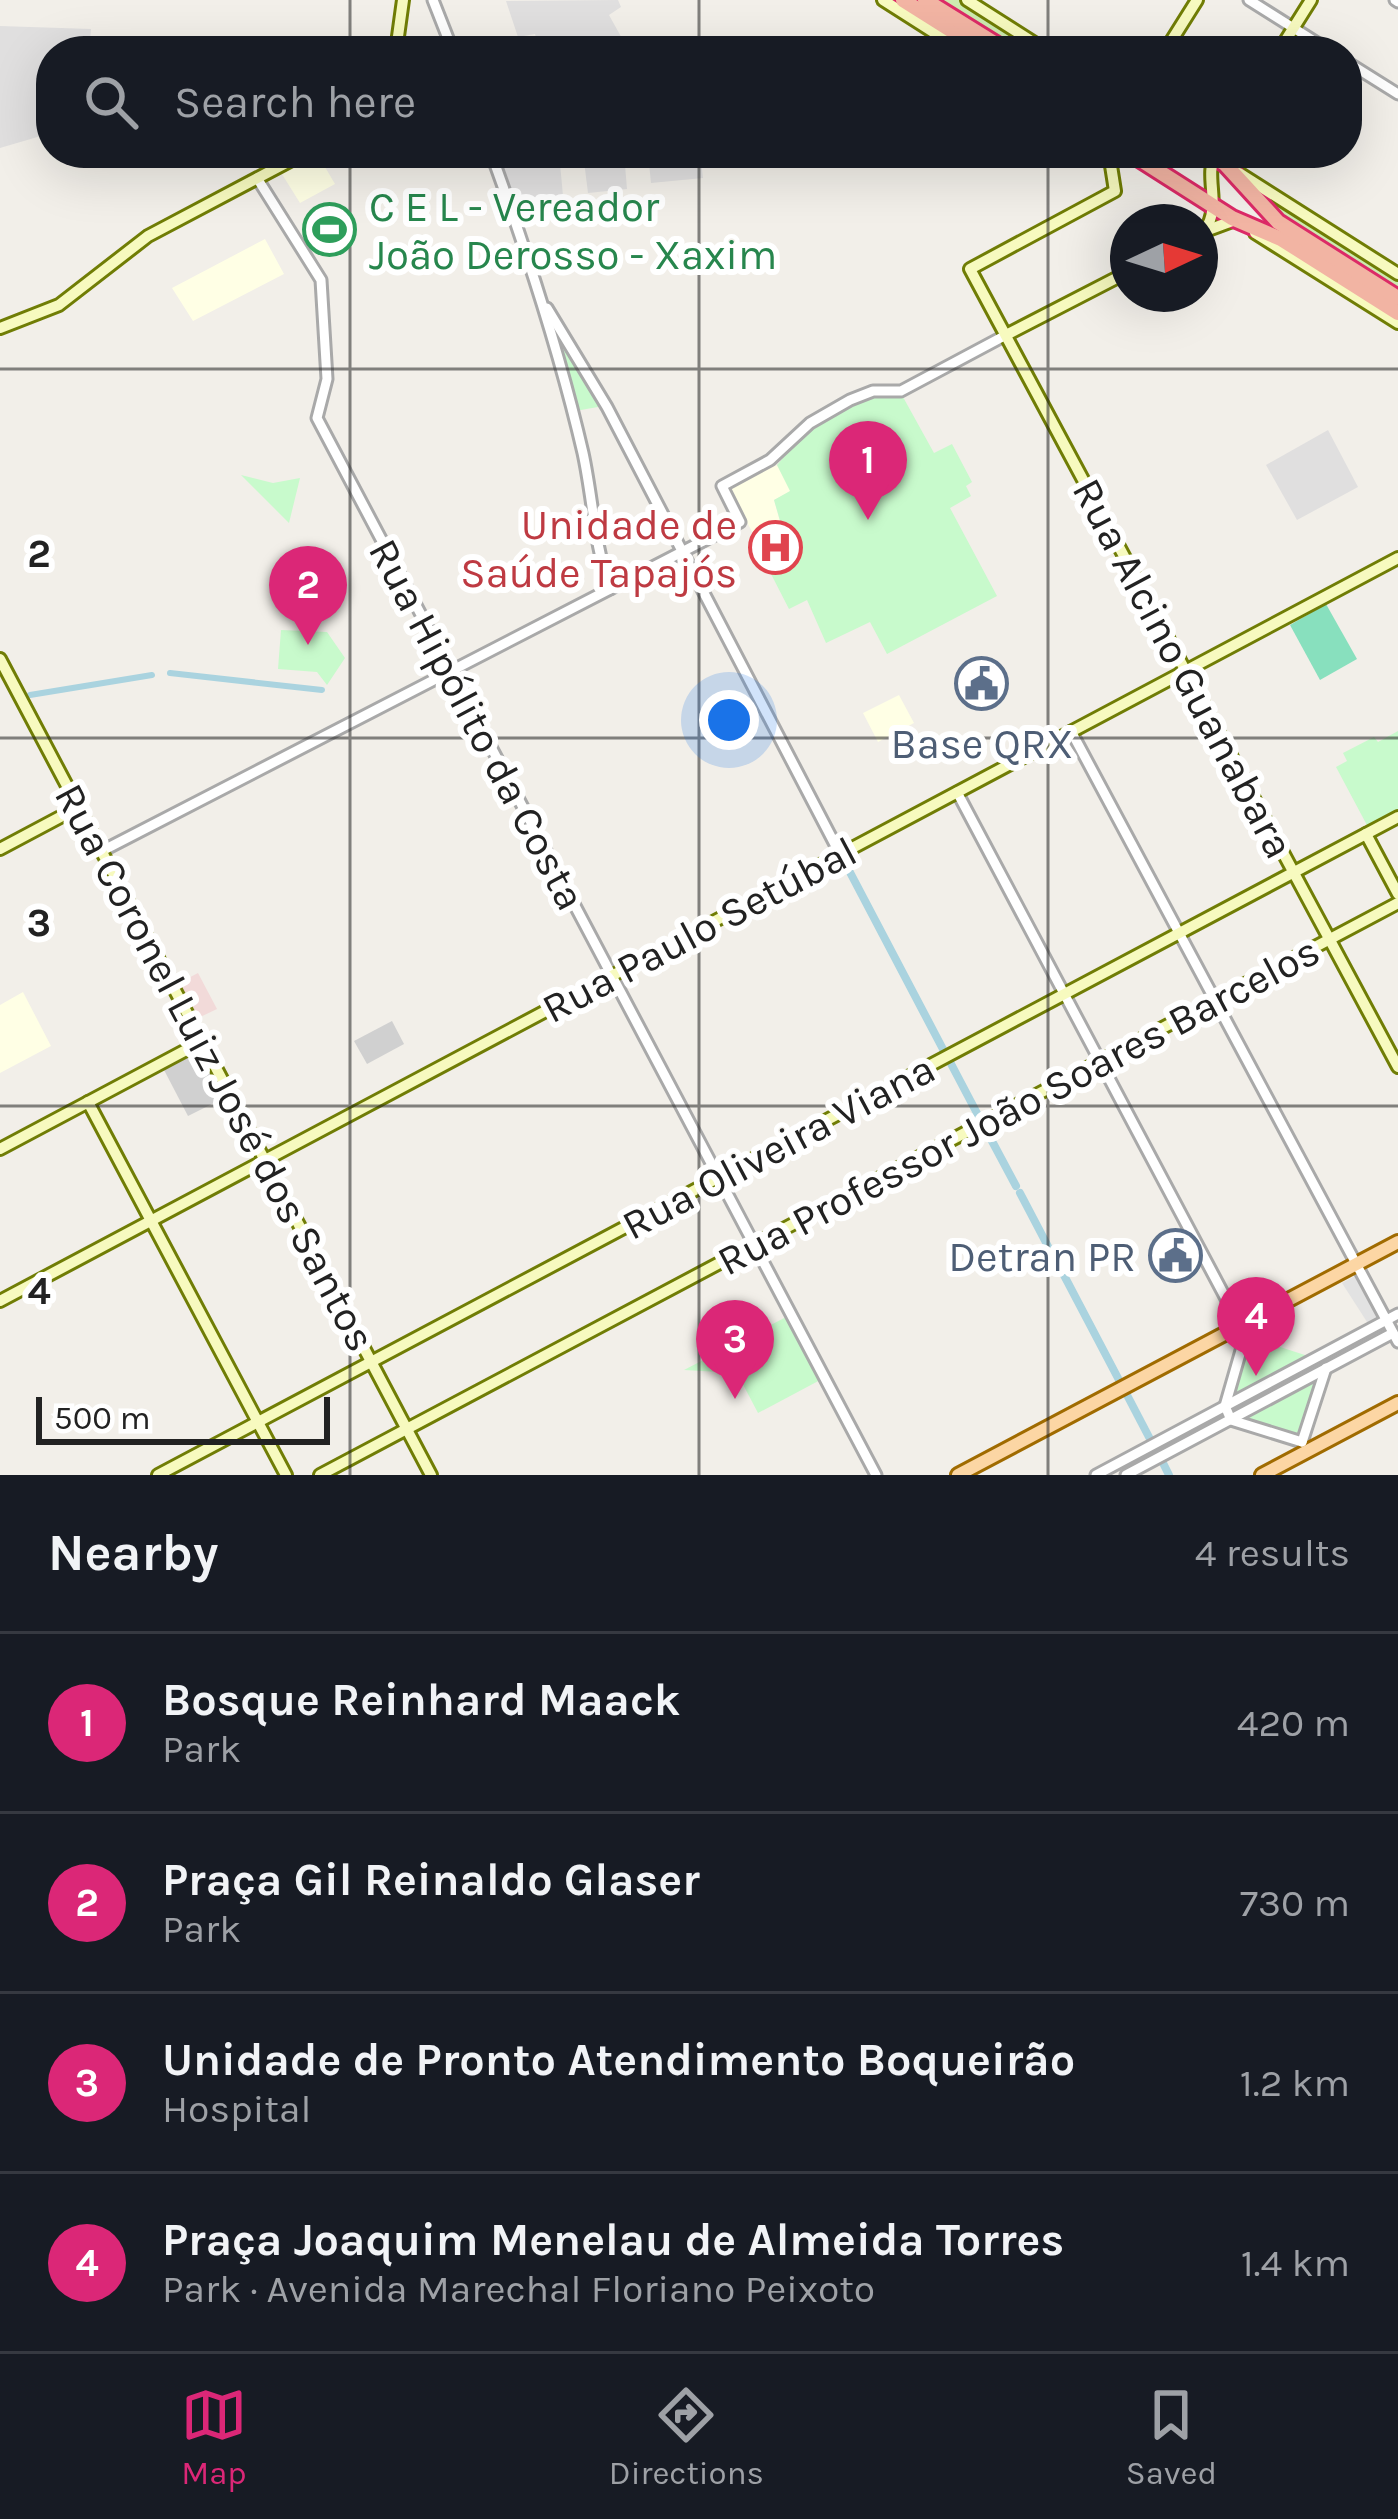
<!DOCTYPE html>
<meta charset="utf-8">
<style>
body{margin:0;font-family:Karla,sans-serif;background:#242831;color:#f1f3f6}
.compass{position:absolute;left:1110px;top:204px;width:108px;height:108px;border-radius:50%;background:#171b24;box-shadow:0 12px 48px #0002;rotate:86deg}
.scale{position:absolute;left:36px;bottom:30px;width:294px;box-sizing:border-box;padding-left:12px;border:6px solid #222;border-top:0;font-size:33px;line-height:42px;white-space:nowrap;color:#222;-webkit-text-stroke:9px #fff;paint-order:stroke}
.you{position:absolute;left:729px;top:720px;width:42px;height:42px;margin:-30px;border:9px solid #fff;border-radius:50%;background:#1a73e8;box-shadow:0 0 0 18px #1a73e833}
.badge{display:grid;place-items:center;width:78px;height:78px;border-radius:50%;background:#db2777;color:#fff;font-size:39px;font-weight:700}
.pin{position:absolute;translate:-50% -99px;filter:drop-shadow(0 3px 6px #0008)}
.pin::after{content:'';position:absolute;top:63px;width:42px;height:36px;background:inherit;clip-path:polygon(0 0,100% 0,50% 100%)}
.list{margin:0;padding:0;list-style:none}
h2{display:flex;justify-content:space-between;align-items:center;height:156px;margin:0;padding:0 48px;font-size:51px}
h2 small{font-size:39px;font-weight:400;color:#9ea1a6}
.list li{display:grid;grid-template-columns:78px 1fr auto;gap:36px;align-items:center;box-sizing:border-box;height:180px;padding:0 48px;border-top:3px solid #363941}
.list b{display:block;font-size:45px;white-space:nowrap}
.list p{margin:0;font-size:39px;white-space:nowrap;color:#9ea1a6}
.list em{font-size:39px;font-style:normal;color:#9ea1a6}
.icon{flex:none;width:66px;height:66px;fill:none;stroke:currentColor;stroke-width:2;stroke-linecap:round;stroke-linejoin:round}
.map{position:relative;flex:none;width:1398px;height:1475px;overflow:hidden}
.search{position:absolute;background:#171b24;box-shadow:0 12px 48px #0002;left:36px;right:36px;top:36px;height:132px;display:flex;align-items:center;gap:30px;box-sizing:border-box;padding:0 42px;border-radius:48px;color:#9ea1a6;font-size:45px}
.sheet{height:876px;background:#171b24}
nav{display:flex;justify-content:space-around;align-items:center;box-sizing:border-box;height:168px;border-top:3px solid #363941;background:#171b24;font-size:33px;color:#9ea1a6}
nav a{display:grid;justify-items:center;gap:6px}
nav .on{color:#db2777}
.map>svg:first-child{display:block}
.residential{fill:#e0dfdf}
.commercial{fill:#f2dad9}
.education{fill:#ffffe5}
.religious{fill:#d0d0d0}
.grass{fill:#cdebb0}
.park{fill:#c8facc}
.pitch{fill:#88e0be}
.parking{fill:#e2e2e2}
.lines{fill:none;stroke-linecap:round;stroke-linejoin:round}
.canal{stroke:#aad3df;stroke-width:6}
.river{stroke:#aad3df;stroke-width:8}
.tertiary-casing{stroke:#a9a9a9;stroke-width:15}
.secondary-casing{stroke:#707d05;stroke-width:16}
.primary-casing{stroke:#a06b00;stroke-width:18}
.trunk-casing{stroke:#dc2a67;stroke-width:20}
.tertiary{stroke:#fff;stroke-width:9}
.secondary{stroke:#f7fabf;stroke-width:10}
.primary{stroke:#fcd6a4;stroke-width:12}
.trunk{stroke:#f2b4a3;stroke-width:14}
.grid{fill:none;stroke:#222;stroke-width:3;stroke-opacity:0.55}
.labels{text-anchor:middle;stroke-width:12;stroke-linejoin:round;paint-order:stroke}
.leisure-label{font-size:42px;fill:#27864d;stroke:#fff;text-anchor:start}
.health-label{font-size:42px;fill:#be3a42;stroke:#fff;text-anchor:end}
.street-label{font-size:42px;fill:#222;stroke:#fff}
.service-label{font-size:42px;fill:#4e5e75;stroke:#fff}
.grid-label{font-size:39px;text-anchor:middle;font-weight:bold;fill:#222;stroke:#fff;stroke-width:12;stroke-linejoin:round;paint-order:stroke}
</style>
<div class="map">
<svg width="1398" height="1475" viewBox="0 0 1398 1475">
<rect width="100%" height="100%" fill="#f2efe9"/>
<g class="residential">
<polygon points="618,0 621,7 609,15 629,51 540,51 535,34 518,37 506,1"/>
<polygon points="0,26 91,29 89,51 51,51 51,133 0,148"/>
<polygon points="212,38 216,51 103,51 103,47"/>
<polygon points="496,153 559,153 563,196 513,201"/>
<polygon points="583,153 624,153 627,189 588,193"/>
<polygon points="648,153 700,153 703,178 651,183"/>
<polygon points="1328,430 1358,487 1297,520 1266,465"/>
</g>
<polygon class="commercial" points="198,973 217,1009 196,1019 177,984"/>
<g class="education">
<polygon points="318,155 335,184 300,203 280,171"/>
<polygon points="265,239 284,274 193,321 172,288"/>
<polygon points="777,465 791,491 774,500 783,532 759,545 729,488"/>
<polygon points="899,695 914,723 878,742 863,713"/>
<polygon points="23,992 51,1046 0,1073 0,1005"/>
</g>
<g class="religious">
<polygon points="392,1021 404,1044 367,1064 354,1041"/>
<polygon points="201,1048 226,1097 188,1116 163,1068"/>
</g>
<g class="grass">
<polygon points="933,0 960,0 1041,51 1014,51"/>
<polygon points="1245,180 1398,276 1398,294 1293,228"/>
</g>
<g class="park">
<polygon points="561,345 599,403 598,407 575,411"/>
<path d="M884,393L903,397L934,453L952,444L972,482L966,486L971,496L950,508L997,596L887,654L870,622L826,643L807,600L789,609L771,574L792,562L774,500L790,491L777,465C810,427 835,407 884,393Z"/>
<polygon points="241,475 273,483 300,478 289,523"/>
<polygon points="281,630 327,632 345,658 327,685 317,672 278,669"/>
<polygon points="1398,731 1398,813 1369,829 1336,767 1347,761 1343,753 1374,737 1378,742"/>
<polygon points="790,1315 824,1378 758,1413 737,1373 684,1370"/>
<polygon points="1258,1340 1311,1357 1231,1400 1229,1392 1248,1342"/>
<polygon points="1320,1374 1300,1433 1292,1436 1242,1421 1240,1416"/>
</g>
<polygon class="pitch" points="1326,604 1357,659 1320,680 1290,625"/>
<polygon class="parking" points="1355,1276 1379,1320 1369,1325 1342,1283"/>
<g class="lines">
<g class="canal">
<polyline points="170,673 322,690"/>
<polyline points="30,695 152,675"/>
</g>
<g class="river">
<polyline points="843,859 945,1053"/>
<polyline points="949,1060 979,1117"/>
<polyline points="985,1128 1016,1186"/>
<polyline points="1020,1193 1052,1254"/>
<polyline points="1057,1262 1119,1380"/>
<polyline points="1127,1395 1150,1439"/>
<polyline points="1163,1463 1169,1475"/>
</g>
<defs>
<g id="tertiary">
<polyline points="433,0 453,51"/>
<polyline points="1249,0 1330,51"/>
<polyline points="1395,0 1398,2"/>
<polyline points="1347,62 1398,94"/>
<path d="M491,153C527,252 559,350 583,453C593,499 594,544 610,589"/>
<polyline points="257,178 321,280 327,379 317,418 876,1475"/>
<polyline points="547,308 607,407 840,854"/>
<polyline points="1071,731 1398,1342"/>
<polyline points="957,792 1240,1325 1244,1340 1225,1406 1231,1420 1302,1442"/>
<polyline points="102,851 740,522 722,486 770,460 810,423 850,400 873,391 901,391 1006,335"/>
<polyline points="1302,1442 1326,1368"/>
<polyline points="1096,1475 1398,1314"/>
<polyline points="1126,1475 1393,1333"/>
</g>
<g id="secondary">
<polyline points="883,0 963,51"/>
<polyline points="967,0 1047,51"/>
<polyline points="396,51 403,0"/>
<polyline points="1165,51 1197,0"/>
<polyline points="1279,51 1311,0"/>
<polyline points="1109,153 1115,191 970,269 1398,1067"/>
<polyline points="1239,173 1398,274"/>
<path d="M1205,230C1222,205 1204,180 1215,153"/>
<polyline points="1200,233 1235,220"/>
<polyline points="1255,233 1398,323"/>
<polyline points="0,328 59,305 148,236 305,153"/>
<polyline points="1006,335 1128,272"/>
<polyline points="0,659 431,1475"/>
<polyline points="1366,834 1398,894"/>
<polyline points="0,849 79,807"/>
<polyline points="88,1102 286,1475"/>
<polyline points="0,1149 203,1041"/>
<polyline points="0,1301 1398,558"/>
<polyline points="158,1475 1398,817"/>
<polyline points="320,1475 1398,903"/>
</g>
<g id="primary">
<polyline points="1244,1340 1248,1322"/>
<polyline points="958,1475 1398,1242"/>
<polyline points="1262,1475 1398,1403"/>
</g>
<g id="trunk">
<polyline points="903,0 984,51"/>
<polyline points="925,0 1007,51"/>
<polyline points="1130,153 1232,218 1281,239 1398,313"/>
<polyline points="1207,153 1225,164 1278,222 1398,298"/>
</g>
</defs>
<use href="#tertiary" class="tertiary-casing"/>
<use href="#secondary" class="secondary-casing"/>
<use href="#primary" class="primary-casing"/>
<use href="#trunk" class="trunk-casing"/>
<use href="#tertiary" class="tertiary"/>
<use href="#secondary" class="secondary"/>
<use href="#primary" class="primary"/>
<use href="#trunk" class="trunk"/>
</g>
<path class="grid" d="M350,0V51M699,0V51M1048,0V51M350,153V1475M699,153V1475M1048,153V1475M0,369H1398M0,738H1398M0,1106H1398"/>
<defs>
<symbol id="stadium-ring" viewBox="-11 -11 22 22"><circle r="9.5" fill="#fff" stroke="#2e9e5b" stroke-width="1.5"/><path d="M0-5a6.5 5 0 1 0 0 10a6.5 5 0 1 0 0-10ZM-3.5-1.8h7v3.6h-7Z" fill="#2e9e5b"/></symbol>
<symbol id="hospital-ring" viewBox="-11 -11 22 22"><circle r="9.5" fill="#fff" stroke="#e0444e" stroke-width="1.5"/><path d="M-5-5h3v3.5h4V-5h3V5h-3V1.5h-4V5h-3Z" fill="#e0444e"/></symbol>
<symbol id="civic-ring" viewBox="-11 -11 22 22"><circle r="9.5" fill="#fff" stroke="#5c6f8a" stroke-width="1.5"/><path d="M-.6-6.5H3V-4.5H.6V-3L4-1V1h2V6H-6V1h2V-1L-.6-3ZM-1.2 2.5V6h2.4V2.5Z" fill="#5c6f8a"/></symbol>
</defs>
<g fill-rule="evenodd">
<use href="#stadium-ring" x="300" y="200" width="59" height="59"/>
<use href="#hospital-ring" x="746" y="518" width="59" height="59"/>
<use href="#civic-ring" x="952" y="654" width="59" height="59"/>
<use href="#civic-ring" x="1146" y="1226" width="59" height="59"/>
</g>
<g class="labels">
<g class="leisure-label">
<text x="369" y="221">C E L - Vereador<tspan x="369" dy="48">João Derosso - Xaxim</tspan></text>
</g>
<g class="health-label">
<text x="737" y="539">Unidade de<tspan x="737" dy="48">Saúde Tapajós</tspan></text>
</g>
<g class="street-label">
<text transform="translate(1184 668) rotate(62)" y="15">Rua Alcino Guanabara</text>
<text transform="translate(478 724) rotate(62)" y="15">Rua Hipólito da Costa</text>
<text transform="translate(699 929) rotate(-28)" y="15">Rua Paulo Setúbal</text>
<text transform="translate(216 1067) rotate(62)" y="15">Rua Coronel Luiz José dos Santos</text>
<text transform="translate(1018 1105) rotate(-28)" y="15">Rua Professor João Soares Barcelos</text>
<text transform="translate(778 1146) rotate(-28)" y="15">Rua Oliveira Viana</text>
</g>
<g class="service-label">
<text x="982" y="758">Base QRX</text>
<text x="1136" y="1271" text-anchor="end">Detran PR</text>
</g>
</g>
<g class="grid-label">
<text x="39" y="567">2</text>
<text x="39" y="936">3</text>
<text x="39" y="1304">4</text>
</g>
</svg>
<svg class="compass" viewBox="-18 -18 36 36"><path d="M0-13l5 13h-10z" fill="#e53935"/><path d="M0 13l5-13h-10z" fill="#9ea1a6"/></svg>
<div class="scale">500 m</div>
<div class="you"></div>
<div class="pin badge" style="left:868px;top:520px">1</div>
<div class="pin badge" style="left:308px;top:645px">2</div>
<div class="pin badge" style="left:735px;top:1399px">3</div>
<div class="pin badge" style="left:1256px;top:1376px">4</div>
<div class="search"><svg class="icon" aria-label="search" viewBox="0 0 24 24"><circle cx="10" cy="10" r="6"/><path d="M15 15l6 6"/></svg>Search here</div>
</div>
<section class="sheet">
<h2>Nearby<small>4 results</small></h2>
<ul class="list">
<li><span class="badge">1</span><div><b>Bosque Reinhard Maack</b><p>Park</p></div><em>420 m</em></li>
<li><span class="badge">2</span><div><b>Praça Gil Reinaldo Glaser</b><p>Park</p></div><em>730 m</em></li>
<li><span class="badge">3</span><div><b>Unidade de Pronto Atendimento Boqueirão</b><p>Hospital</p></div><em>1.2 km</em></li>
<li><span class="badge">4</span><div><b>Praça Joaquim Menelau de Almeida Torres</b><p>Park · Avenida Marechal Floriano Peixoto</p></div><em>1.4 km</em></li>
</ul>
</section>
<nav>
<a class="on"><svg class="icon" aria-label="map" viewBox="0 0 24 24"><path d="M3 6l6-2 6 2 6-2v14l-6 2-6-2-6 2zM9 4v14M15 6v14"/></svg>Map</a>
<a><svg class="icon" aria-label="directions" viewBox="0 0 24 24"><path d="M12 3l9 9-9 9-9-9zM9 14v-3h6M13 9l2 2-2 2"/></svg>Directions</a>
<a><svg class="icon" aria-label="saved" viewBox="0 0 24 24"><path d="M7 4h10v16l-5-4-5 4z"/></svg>Saved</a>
</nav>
